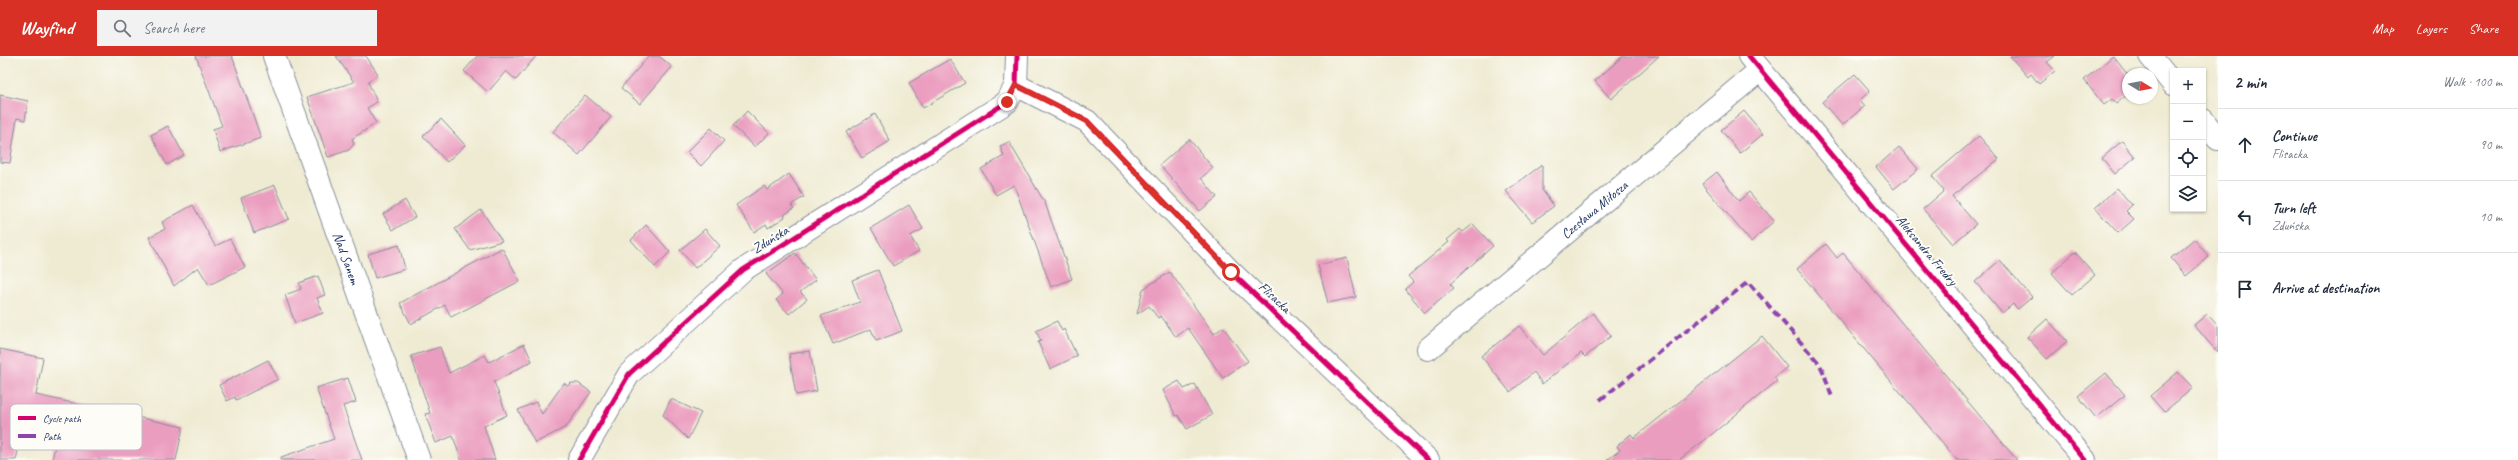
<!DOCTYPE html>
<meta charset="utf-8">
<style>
body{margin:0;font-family:Caveat,sans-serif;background:#f2f2f3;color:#1f2937}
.controls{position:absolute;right:12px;top:12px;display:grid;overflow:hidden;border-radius:0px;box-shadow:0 1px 3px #0004}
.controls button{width:36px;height:36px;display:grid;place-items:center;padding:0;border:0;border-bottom:1px solid #e0e1e3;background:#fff;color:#1f2937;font:20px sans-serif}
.compass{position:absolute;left:2122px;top:12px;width:36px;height:36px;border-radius:50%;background:#fff;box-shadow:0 1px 3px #0004;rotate:100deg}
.stop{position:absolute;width:12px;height:12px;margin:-9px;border:3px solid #d93025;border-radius:50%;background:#fff}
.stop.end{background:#d93025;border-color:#fff;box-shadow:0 1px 4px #0008}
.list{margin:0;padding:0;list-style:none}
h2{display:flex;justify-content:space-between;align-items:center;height:52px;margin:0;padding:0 16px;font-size:17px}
h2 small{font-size:13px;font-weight:400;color:#747a83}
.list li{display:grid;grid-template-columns:26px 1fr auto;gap:12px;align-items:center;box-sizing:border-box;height:72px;padding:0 16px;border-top:1px solid #e0e1e3}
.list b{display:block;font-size:15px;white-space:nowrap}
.list p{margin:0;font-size:13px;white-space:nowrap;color:#747a83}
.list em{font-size:13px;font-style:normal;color:#747a83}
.icon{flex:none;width:22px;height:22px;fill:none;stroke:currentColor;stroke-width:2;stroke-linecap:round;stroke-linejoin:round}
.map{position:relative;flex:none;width:2218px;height:404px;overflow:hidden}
header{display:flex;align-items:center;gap:24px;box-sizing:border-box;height:56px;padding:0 20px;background:#d93025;color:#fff}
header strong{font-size:19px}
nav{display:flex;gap:22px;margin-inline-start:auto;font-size:14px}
.search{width:280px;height:36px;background:#f2f2f3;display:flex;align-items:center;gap:10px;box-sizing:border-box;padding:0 14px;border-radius:0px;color:#747a83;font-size:15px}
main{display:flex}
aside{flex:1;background:#fff}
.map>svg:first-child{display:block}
.building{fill:#eb9dbf}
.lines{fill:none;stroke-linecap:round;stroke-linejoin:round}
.minor-casing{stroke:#858d98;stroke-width:24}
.minor{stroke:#fff;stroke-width:22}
.quiet{stroke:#8e44ad;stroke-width:4;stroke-dasharray:8 4;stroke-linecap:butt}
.cycleway-casing{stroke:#fdfcf7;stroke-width:8}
.cycleway{stroke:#d6006c;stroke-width:5}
.route{stroke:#d93025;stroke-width:5}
.labels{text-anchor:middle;stroke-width:4;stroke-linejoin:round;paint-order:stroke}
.street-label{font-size:14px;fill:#1b2f5e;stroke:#fdfcf7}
.key{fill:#fdfcf7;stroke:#b9bec9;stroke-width:1}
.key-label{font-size:11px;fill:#1b2f5e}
</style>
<header>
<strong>Wayfind</strong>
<div class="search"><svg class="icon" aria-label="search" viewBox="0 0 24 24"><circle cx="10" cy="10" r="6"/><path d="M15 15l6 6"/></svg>Search here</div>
<nav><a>Map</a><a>Layers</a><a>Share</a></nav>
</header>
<main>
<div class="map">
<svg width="2218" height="404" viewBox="0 0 2218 404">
<rect width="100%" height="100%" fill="#fdfcf7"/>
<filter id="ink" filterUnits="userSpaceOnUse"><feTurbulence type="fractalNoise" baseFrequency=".025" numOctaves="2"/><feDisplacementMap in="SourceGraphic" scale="8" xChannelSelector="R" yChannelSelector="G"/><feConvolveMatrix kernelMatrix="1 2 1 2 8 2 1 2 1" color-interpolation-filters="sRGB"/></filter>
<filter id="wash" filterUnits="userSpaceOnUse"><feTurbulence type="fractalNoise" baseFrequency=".012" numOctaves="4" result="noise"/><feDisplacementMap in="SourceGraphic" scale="16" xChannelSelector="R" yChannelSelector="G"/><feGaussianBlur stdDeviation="0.9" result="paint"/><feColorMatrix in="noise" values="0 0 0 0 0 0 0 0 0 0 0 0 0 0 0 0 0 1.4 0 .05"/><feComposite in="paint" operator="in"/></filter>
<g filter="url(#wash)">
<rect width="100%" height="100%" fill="#efebd3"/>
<g id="blocks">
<g class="building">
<polygon points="196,0 232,0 261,82 220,96 213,73 222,70"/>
<polygon points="336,0 366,0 378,18 368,26 377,46 367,52 376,67 352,83 354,88 349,94 328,101 307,41 354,26"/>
<polygon points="477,0 536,0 516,24 506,15 488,36 464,15"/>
<polygon points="649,0 659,0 672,11 640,48 621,32"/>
<polygon points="1623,0 1659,0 1611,43 1595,25"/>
<polygon points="2010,0 2055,0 2047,6 2055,15 2039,28 2031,18 2028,21"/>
<polygon points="2113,0 2128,19 2128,38 2116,48 2112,43 2104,49 2084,24"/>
<polygon points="950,3 965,27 923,52 909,27"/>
<polygon points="1855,18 1870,35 1860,44 1865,50 1842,69 1822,46"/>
<polygon points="0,39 28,45 25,64 17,62 10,107 0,106"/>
<polygon points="585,39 611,61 579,99 553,76"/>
<polygon points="747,55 769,77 755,91 733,70"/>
<polygon points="1744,55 1763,78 1740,97 1721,74"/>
<polygon points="875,58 890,85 862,102 846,76"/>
<polygon points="441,63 465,89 447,106 423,80"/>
<polygon points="168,70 184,99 167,109 151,79"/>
<polygon points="711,72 724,85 701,110 687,96"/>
<polygon points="1979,80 1999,103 1952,140 1976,168 1953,188 1923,153 1944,135 1932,120"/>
<polygon points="1189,83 1213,112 1201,122 1217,141 1200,155 1160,109"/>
<polygon points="2122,85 2135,101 2115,118 2102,102"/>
<polygon points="1009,86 1045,147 1072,223 1051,231 1014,129 996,139 981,113 1004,100 1000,90"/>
<polygon points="1899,91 1918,113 1894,133 1876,111"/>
<polygon points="1542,109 1542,134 1554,150 1532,166 1506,135"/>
<polygon points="1717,116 1739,145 1749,136 1774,165 1751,186 1702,128"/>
<polygon points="789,118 804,141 791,149 794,152 784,159 785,161 768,172 766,168 754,176 736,149 764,130 767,134"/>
<polygon points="275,129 289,163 254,177 241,142"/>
<polygon points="2117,132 2132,149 2126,155 2134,163 2118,177 2095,152"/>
<polygon points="405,144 415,161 393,174 383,158"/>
<polygon points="193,149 215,190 230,183 245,211 209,229 198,211 174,230 149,181 165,173 162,166"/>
<polygon points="909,149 923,173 910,180 919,195 893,210 871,172"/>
<polygon points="481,154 502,185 470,194 455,173"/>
<polygon points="1473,168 1493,190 1450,228 1454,232 1425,257 1405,233 1413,226 1408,220 1449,186 1447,184 1460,173 1463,176"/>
<polygon points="646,169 670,196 655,211 631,184"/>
<polygon points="705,173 720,190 695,212 680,194"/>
<polygon points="2194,183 2209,201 2186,220 2171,202"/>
<polygon points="1826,188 1837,202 1843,197 2017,404 1957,404 1797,213"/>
<polygon points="399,189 405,213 375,222 368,198"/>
<polygon points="502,192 520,225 451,261 445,249 411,268 400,247"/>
<polygon points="2075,196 2095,219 2072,239 2052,217"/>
<polygon points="795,197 816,224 800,236 807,243 789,258 776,244 783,238 766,218"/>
<polygon points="1347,202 1356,241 1328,247 1318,209"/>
<polygon points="2000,204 2032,241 2018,253 2013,248 2002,257 1975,226"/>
<polygon points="878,214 902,275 876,285 871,273 833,288 821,260 860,246 852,224"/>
<polygon points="1170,216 1214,278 1223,271 1248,305 1223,322 1188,272 1176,281 1161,260 1158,262 1149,250 1137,258 1143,233"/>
<polygon points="318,220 325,239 317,242 323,257 295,267 285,239 301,233 299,227"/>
<polygon points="1593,257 1611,280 1585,301 1581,297 1542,328 1534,316 1510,336 1481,300 1519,270 1543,299"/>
<polygon points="2207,258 2218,270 2218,297 2194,269"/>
<polygon points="2047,263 2067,285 2047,303 2027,281"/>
<polygon points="1057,265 1062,275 1064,273 1077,300 1050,313 1038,286 1041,285 1036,275"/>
<polygon points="1762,280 1787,311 1774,322 1777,325 1706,383 1679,404 1607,404 1620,394 1617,390 1631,378 1634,382"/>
<polygon points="524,288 532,305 494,326 507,359 484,370 495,404 461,404 453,380 436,387 425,358 430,357 411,300 440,291 449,317 485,299 489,306"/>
<polygon points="0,293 43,302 36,339 183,371 176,404 52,404 60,367 26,359 16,404 0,404"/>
<polygon points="810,295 817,335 796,339 789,298"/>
<polygon points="268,304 278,323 236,344 235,341 227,345 219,329"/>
<polygon points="2178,316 2193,332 2164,356 2150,340"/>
<polygon points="2106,317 2125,339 2096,362 2078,340"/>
<polygon points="348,322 356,346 343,350 362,404 281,404 281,401 334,383 316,332"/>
<polygon points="1179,325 1184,333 1195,328 1212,359 1187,373 1178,359 1176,360 1163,334"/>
<polygon points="564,327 568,330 571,327 578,327 591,336 566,371 535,387 518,354 536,346 542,358"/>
<polygon points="671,343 701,357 688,383 663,359"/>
</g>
</g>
</g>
<g filter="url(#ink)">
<use href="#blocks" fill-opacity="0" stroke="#858d98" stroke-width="1"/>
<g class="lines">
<defs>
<g id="minor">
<path id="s1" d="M274,0L419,404"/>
<polyline points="1017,0 1016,29 1087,65 1231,216 1428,404"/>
<polyline points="1749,0 2085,404"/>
<polyline points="2150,0 2173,28"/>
<polyline points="2203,64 2218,83"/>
<path id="s2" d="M1428,293L1760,14"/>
<polyline points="579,404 629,318 743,214 1007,46 1016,29"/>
</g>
</defs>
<use href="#minor" class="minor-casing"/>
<use href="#minor" class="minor"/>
<path class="quiet" d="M1600,344L1748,226L1818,306C1826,318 1827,330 1833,343"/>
<defs>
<g id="cycleway">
<polyline points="1017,0 1016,29 1087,65 1231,216 1428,404"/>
<polyline points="1749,0 2085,404"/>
<polyline points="579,404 629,318 743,214 1007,46 1016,29"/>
</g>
</defs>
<use href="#cycleway" class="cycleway-casing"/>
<use href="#cycleway" class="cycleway"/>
</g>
</g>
<g class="lines" filter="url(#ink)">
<polyline class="route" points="1007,46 1016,29 1087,65 1231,216"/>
</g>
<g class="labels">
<g class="street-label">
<text dy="5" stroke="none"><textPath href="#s2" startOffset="217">Czesława Miłosza</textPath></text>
<text transform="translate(770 183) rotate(-32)" y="5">Zduńska</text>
<text transform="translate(1927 194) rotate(50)" y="5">Aleksandra Fredry</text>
<text dy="5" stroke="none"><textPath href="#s1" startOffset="215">Nad Sanem</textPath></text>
<text transform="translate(1275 241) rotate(43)" y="5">Flisacka</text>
</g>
</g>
<rect x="10" y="348" width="132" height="46" rx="6" class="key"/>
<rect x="18" y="360" width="18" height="4" fill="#d6006c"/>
<rect x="18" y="378" width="18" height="4" fill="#8e44ad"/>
<g class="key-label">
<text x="43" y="366">Cycle path</text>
<text x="43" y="384">Path</text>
</g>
</svg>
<div class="controls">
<button>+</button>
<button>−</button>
<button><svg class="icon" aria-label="locate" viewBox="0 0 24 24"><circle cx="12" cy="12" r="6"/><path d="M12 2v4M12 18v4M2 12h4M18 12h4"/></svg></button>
<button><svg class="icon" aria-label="layers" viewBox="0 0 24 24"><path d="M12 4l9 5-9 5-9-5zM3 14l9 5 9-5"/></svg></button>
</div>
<svg class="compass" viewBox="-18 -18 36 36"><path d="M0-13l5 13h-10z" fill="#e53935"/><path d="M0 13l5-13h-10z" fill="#747a83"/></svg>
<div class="stop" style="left:1231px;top:216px"></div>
<div class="stop end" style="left:1007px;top:46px"></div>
</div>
<aside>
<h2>2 min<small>Walk · 100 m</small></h2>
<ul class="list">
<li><svg class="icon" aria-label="ahead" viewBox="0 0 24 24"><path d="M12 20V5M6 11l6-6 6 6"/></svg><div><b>Continue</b><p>Flisacka</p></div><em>90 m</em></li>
<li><svg class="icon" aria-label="left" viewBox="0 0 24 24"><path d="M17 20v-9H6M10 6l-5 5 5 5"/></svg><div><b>Turn left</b><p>Zduńska</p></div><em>10 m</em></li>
<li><svg class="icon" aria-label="arrive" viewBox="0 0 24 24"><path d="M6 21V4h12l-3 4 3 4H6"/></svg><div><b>Arrive at destination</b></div></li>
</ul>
</aside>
</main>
